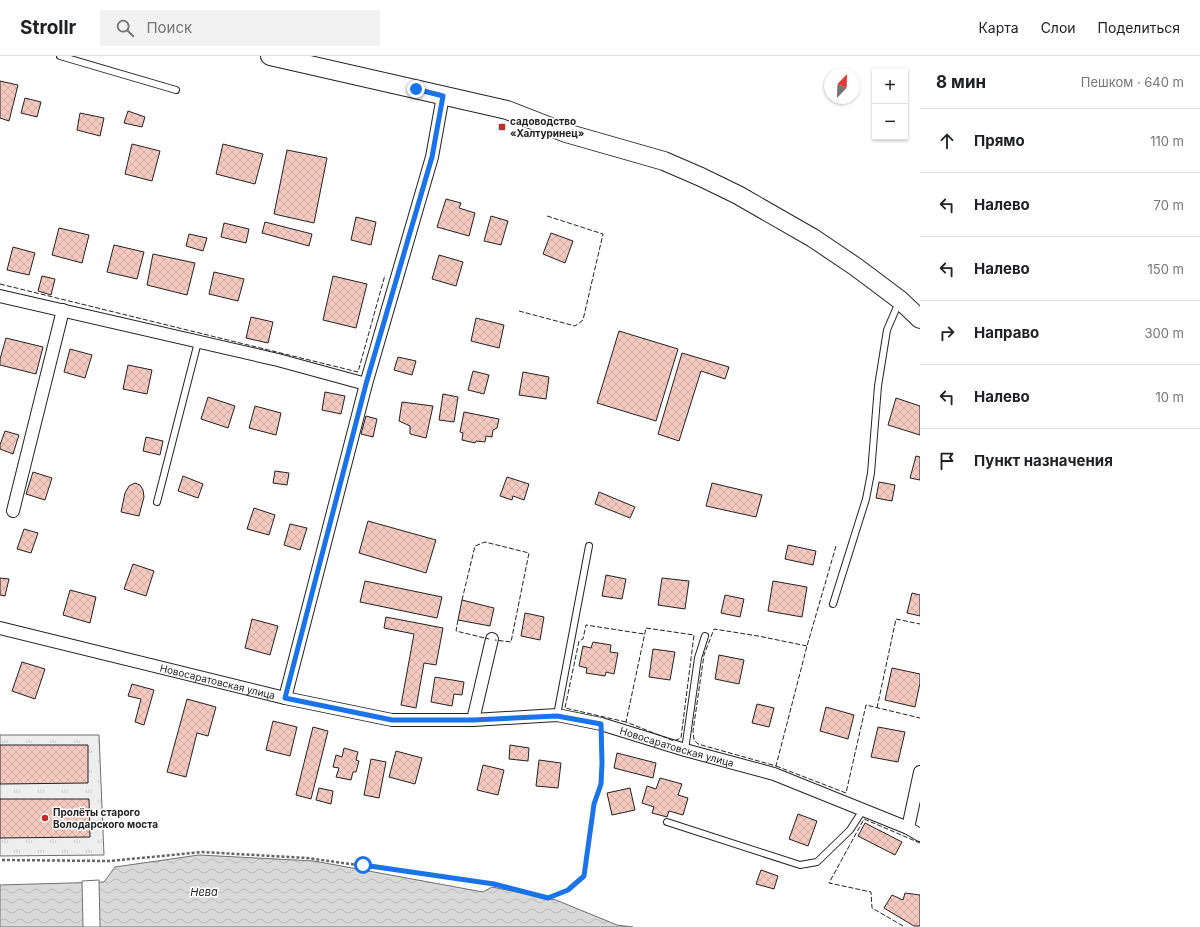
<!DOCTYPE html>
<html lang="ru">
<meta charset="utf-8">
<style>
body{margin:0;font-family:Inter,sans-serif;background:#f2f2f2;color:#202124}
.controls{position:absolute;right:12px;top:12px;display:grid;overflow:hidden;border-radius:0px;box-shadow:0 1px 3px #0004}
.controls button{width:36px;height:36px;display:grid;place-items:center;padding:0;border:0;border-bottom:1px solid #e0e0e0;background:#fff;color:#202124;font:20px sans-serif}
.compass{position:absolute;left:824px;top:12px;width:36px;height:36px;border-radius:50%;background:#fff;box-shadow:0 1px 3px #0004;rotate:23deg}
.stop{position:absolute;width:12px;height:12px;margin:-9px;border:3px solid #1a73e8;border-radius:50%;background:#fff}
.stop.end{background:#1a73e8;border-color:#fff;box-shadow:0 1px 4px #0008}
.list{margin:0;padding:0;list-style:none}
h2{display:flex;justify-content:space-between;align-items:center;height:52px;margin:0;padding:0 16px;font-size:17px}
h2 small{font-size:13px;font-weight:400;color:#757577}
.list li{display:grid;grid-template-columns:26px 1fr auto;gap:12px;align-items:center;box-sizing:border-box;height:64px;padding:0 16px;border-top:1px solid #e0e0e0}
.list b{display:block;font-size:15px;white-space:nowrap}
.list em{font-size:13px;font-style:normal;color:#757577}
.icon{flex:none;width:22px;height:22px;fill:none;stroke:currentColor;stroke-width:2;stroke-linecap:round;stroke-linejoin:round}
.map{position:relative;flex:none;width:920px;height:871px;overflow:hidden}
header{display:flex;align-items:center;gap:24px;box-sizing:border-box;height:56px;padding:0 20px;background:#fff;border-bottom:1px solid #e0e0e0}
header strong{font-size:19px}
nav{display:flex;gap:22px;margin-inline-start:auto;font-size:14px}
.search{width:280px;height:36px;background:#f2f2f2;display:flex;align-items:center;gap:10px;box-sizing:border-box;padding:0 14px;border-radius:0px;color:#757577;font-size:15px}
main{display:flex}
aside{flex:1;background:#fff}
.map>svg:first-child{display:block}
.grass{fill:url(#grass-tufts);stroke:#6f6f6f}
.water{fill:url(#water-waves);stroke:#6f6f6f}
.pier{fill:#fff;stroke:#6f6f6f}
.building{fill:url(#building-cross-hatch);stroke:#222}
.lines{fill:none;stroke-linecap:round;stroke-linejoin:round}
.service-casing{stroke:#222;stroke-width:8}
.minor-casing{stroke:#222;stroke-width:14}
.secondary-casing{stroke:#222;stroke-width:20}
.path{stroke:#646464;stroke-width:2.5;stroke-dasharray:3 2;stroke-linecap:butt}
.service{stroke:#fff;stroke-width:6}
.minor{stroke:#fff;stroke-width:12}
.secondary{stroke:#fff;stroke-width:18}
.fence{stroke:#222;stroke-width:1;stroke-dasharray:5 2;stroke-linecap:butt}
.route{stroke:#1a73e8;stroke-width:5}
.poi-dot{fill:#c62828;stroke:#fff;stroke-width:1.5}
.labels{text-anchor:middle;stroke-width:3;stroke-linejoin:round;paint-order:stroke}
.poi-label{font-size:10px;font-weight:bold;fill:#222;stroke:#fff;text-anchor:start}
.street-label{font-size:10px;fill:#222;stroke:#fff}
.water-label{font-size:11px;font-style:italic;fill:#222;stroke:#fff}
</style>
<header>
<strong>Strollr</strong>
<div class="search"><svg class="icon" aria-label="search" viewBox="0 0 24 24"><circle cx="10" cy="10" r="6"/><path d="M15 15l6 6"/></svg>Поиск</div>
<nav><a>Карта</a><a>Слои</a><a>Поделиться</a></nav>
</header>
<main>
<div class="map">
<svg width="920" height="871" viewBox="0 0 920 871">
<defs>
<pattern id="grass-tufts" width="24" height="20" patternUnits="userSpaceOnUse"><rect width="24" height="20" fill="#eee"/><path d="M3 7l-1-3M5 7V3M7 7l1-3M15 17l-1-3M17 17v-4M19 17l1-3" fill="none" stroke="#ccc"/></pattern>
<pattern id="water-waves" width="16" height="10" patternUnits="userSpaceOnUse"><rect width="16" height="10" fill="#d9d9d9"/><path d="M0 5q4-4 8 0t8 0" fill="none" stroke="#bababa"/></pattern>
<pattern id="building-cross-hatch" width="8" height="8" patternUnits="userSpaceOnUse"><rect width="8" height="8" fill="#f3c9c0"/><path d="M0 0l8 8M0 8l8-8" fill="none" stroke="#d0aca5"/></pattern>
</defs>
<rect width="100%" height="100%" fill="#fff"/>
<polygon class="grass" points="0,679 99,679 104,799 0,800"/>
<polygon class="water" points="199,799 314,805 483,836 492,831 556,844 617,869 633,871 0,871 0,829 104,826 115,811"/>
<polygon class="pier" points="99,824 100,871 83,871 82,825"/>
<g class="building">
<polygon points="0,25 18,29 9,65 0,62"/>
<polygon points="25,42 41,46 37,61 21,57"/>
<polygon points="128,55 145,61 142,71 124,67"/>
<polygon points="80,57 104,62 100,80 77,74"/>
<polygon points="132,88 160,95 152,125 125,118"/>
<polygon points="223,88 263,98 255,128 216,118"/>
<polygon points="287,94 327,102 314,167 274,158"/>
<polygon points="446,143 461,147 459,152 475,157 469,180 437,171"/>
<polygon points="491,160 508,165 501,189 484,185"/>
<polygon points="356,161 376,166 371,189 351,184"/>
<polygon points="265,166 312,178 309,190 262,177"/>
<polygon points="224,167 249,173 246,187 221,181"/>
<polygon points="59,172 89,179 82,207 52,199"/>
<polygon points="551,177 573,185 565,207 543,198"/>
<polygon points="189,178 207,182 203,195 186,190"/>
<polygon points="114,189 144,196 137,223 107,216"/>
<polygon points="13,191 35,197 29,219 7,214"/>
<polygon points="153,198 195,207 187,239 147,229"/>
<polygon points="439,199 463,206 456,230 432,223"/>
<polygon points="214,216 244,223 238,245 209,238"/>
<polygon points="42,220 55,223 51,239 38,235"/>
<polygon points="333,220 367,228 356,272 323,264"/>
<polygon points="251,261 273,266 268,287 246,282"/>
<polygon points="476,262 504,269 499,292 471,285"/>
<polygon points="619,275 678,293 656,365 597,347"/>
<polygon points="6,282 43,291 36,318 0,309 0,303"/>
<polygon points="70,293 92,299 85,322 64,316"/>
<polygon points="682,297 729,311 725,323 701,315 679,385 658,378"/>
<polygon points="398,301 416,305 412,319 394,314"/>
<polygon points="128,309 152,314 147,338 123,333"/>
<polygon points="473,315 489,319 484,338 468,334"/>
<polygon points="523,316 549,321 546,343 519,339"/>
<polygon points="325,336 345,340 341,358 322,354"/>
<polygon points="443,338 458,341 454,366 439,364"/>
<polygon points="208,341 235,350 228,372 201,363"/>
<polygon points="896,342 920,350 920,379 888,369"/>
<polygon points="402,346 433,350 426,382 410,378 410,370 399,365"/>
<polygon points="255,350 281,357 276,379 249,372"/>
<polygon points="464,356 499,363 497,372 493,374 492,381 486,380 485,386 476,385 475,387 462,384 463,377 460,376"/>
<polygon points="366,360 377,363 373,381 361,378"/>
<polygon points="5,375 19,379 13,398 0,393 0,389"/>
<polygon points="146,381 163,385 160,399 143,395"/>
<polygon points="916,400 920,401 920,424 910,422"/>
<polygon points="275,415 289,417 287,429 273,427"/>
<polygon points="33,416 52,422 45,444 26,438"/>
<polygon points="183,420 203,428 198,442 178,435"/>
<polygon points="507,421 529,428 524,444 513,440 512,444 500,440"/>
<polygon points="879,426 895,429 892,445 876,442"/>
<polygon points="135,427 140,429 143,434 144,441 139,460 121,456 125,437 129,430"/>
<polygon points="712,427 762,439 756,461 706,450"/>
<polygon points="599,436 635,451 630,462 595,448"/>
<polygon points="254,452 275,459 269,479 247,473"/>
<polygon points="368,465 436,484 426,517 359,497"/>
<polygon points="290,468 307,472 300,494 284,489"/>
<polygon points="24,473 38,477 31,497 17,493"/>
<polygon points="788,489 816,495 813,509 785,503"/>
<polygon points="133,508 154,515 146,540 124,533"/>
<polygon points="606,519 626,523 622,543 602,540"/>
<polygon points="0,522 9,523 5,540 0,539"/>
<polygon points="662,522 689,525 685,553 658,549"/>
<polygon points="365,525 442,541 437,562 360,546"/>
<polygon points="773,525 807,531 802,561 768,555"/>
<polygon points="70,534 96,541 90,567 63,559"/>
<polygon points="912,537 920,539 920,560 907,557"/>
<polygon points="725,539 744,543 740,561 721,557"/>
<polygon points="462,544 494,552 490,570 458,564"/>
<polygon points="525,557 544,561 540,584 521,580"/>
<polygon points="386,561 443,572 436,609 424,607 416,652 401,649 414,578 384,572"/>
<polygon points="252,563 278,570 270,599 245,592"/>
<polygon points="593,586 611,589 610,596 618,597 614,618 606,616 605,620 586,617 587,612 579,610 583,590 591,592"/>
<polygon points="653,593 675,596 670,624 649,621"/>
<polygon points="719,599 744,604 739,628 715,623"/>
<polygon points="22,606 45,613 35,643 12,635"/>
<polygon points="892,612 920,618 920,627 915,651 885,644"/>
<polygon points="435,621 464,626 462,639 454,638 452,650 431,646"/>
<polygon points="132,628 154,634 144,669 135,666 141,643 128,640"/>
<polygon points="187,643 216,651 208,680 197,677 186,721 167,716"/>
<polygon points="757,648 774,652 769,671 752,667"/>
<polygon points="826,651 854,659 848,683 820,675"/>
<polygon points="273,665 297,671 290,700 266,694"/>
<polygon points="313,671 328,675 311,743 296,739"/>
<polygon points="878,671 905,676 898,706 871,701"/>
<polygon points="0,689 88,689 88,727 0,728"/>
<polygon points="510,689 529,692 528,705 509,703"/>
<polygon points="344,692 358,696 356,704 359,705 356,716 353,716 351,724 336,721 339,712 333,711 336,699 342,701"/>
<polygon points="396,695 422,702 415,728 389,721"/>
<polygon points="617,697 656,707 653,722 614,712"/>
<polygon points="371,703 386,706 379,742 364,739"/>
<polygon points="539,704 561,707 558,732 536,730"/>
<polygon points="483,709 504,714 498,739 477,734"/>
<polygon points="660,722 682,728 678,739 688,742 683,759 669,755 667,761 652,757 654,751 642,747 647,730 656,733"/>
<polygon points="319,732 333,735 331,748 316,744"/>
<polygon points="630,732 635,754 612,759 607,737"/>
<polygon points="0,743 89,743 90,781 0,782"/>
<polygon points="798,758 817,765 808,790 789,783"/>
<polygon points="865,767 902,786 895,799 858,780"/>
<polygon points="761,814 778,820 774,833 756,828"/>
<polygon points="905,837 920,839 920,870 914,870 884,852 892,839 903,844"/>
</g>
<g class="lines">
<defs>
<g id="service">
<polyline points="60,0 176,34"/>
<polyline points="157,446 198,286"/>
<polyline points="833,548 866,443 871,417 878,330 887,274 899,246"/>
<polyline points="557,659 589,490"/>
<polyline points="685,694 698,602 705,580"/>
<polyline points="667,766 800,809 817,806 850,774 863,754"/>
</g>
<g id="minor">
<polyline points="0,240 278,304 366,328"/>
<polyline points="13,455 63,254"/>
<path id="s1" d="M0,572L285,642L392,664H473L557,659L601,668L685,694L774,718L908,772L920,779"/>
<polyline points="285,642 366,328 432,101 443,40"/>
<polyline points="473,664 492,583"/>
<polyline points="908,772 920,716"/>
</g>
<polyline id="secondary" points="270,0 507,54 566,77 664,105 701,121 738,139 813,182 856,211 900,244 920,263"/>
</defs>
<use href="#service" class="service-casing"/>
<use href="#minor" class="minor-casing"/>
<use href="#secondary" class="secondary-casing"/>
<polyline class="path" points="2,804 110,805 202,796 307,802 495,828 548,841 568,834 584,820 594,748 601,728 602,707 601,681"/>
<use href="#service" class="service"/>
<use href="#minor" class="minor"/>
<use href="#secondary" class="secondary"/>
<g class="fence">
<polyline points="0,228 358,316 385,219"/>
<polyline points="519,255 575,270 583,264 603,178 547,160"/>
<polyline points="462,544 475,490 485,486 529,497 511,586 495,584"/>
<polyline points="458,564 456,575 489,583"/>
<polygon points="646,572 694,579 681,682 674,685 626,666"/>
<polyline points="807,590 758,580 714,573 704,599 693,675 694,684 698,688 776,710 807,590 836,490"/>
<polyline points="877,652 896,563 920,568"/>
<polyline points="626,666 565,652 579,585 583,583 586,569 644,578"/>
<polyline points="776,710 846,737 866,649 920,662"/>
<polyline points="903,870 872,852 871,836 829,827 864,763 920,787"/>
</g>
</g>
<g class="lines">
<polyline class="route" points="363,809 494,828 548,842 568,834 584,820 594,748 601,728 602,707 601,668 557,660 473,664 392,664 285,642 366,328 432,101 443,40 416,33"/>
</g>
<g class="poi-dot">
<rect x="498" y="67" width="8" height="8" rx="2"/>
<circle cx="45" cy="762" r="4"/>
</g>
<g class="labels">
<g class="poi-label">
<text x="510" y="69">садоводство<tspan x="510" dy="12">«Халтуринец»</tspan></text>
<text x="53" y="760">Пролёты старого<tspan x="53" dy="12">Володарского моста</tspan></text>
</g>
<g class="street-label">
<text dy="4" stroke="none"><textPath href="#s1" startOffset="224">Новосаратовская улица</textPath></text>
<text dy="4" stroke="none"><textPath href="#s1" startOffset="692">Новосаратовская улица</textPath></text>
</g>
<g class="water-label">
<text x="204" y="840">Нева</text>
</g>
</g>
</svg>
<div class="controls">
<button>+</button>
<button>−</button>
</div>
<svg class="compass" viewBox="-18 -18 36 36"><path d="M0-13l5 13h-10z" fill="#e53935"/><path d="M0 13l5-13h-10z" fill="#757577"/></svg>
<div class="stop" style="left:363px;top:809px"></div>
<div class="stop end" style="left:416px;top:33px"></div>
</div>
<aside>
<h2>8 мин<small>Пешком · 640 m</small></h2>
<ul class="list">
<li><svg class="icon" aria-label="ahead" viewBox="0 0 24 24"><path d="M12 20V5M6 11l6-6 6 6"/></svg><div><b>Прямо</b></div><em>110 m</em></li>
<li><svg class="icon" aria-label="left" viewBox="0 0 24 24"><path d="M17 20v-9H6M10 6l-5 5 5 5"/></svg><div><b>Налево</b></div><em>70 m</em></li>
<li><svg class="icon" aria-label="left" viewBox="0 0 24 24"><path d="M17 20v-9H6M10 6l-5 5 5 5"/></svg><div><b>Налево</b></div><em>150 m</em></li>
<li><svg class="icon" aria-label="right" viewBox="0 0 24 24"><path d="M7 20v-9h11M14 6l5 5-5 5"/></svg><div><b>Направо</b></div><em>300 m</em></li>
<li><svg class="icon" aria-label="left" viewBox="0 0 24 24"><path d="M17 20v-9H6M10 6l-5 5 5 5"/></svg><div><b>Налево</b></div><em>10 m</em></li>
<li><svg class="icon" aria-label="arrive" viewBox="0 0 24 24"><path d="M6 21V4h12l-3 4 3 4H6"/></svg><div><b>Пункт назначения</b></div></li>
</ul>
</aside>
</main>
